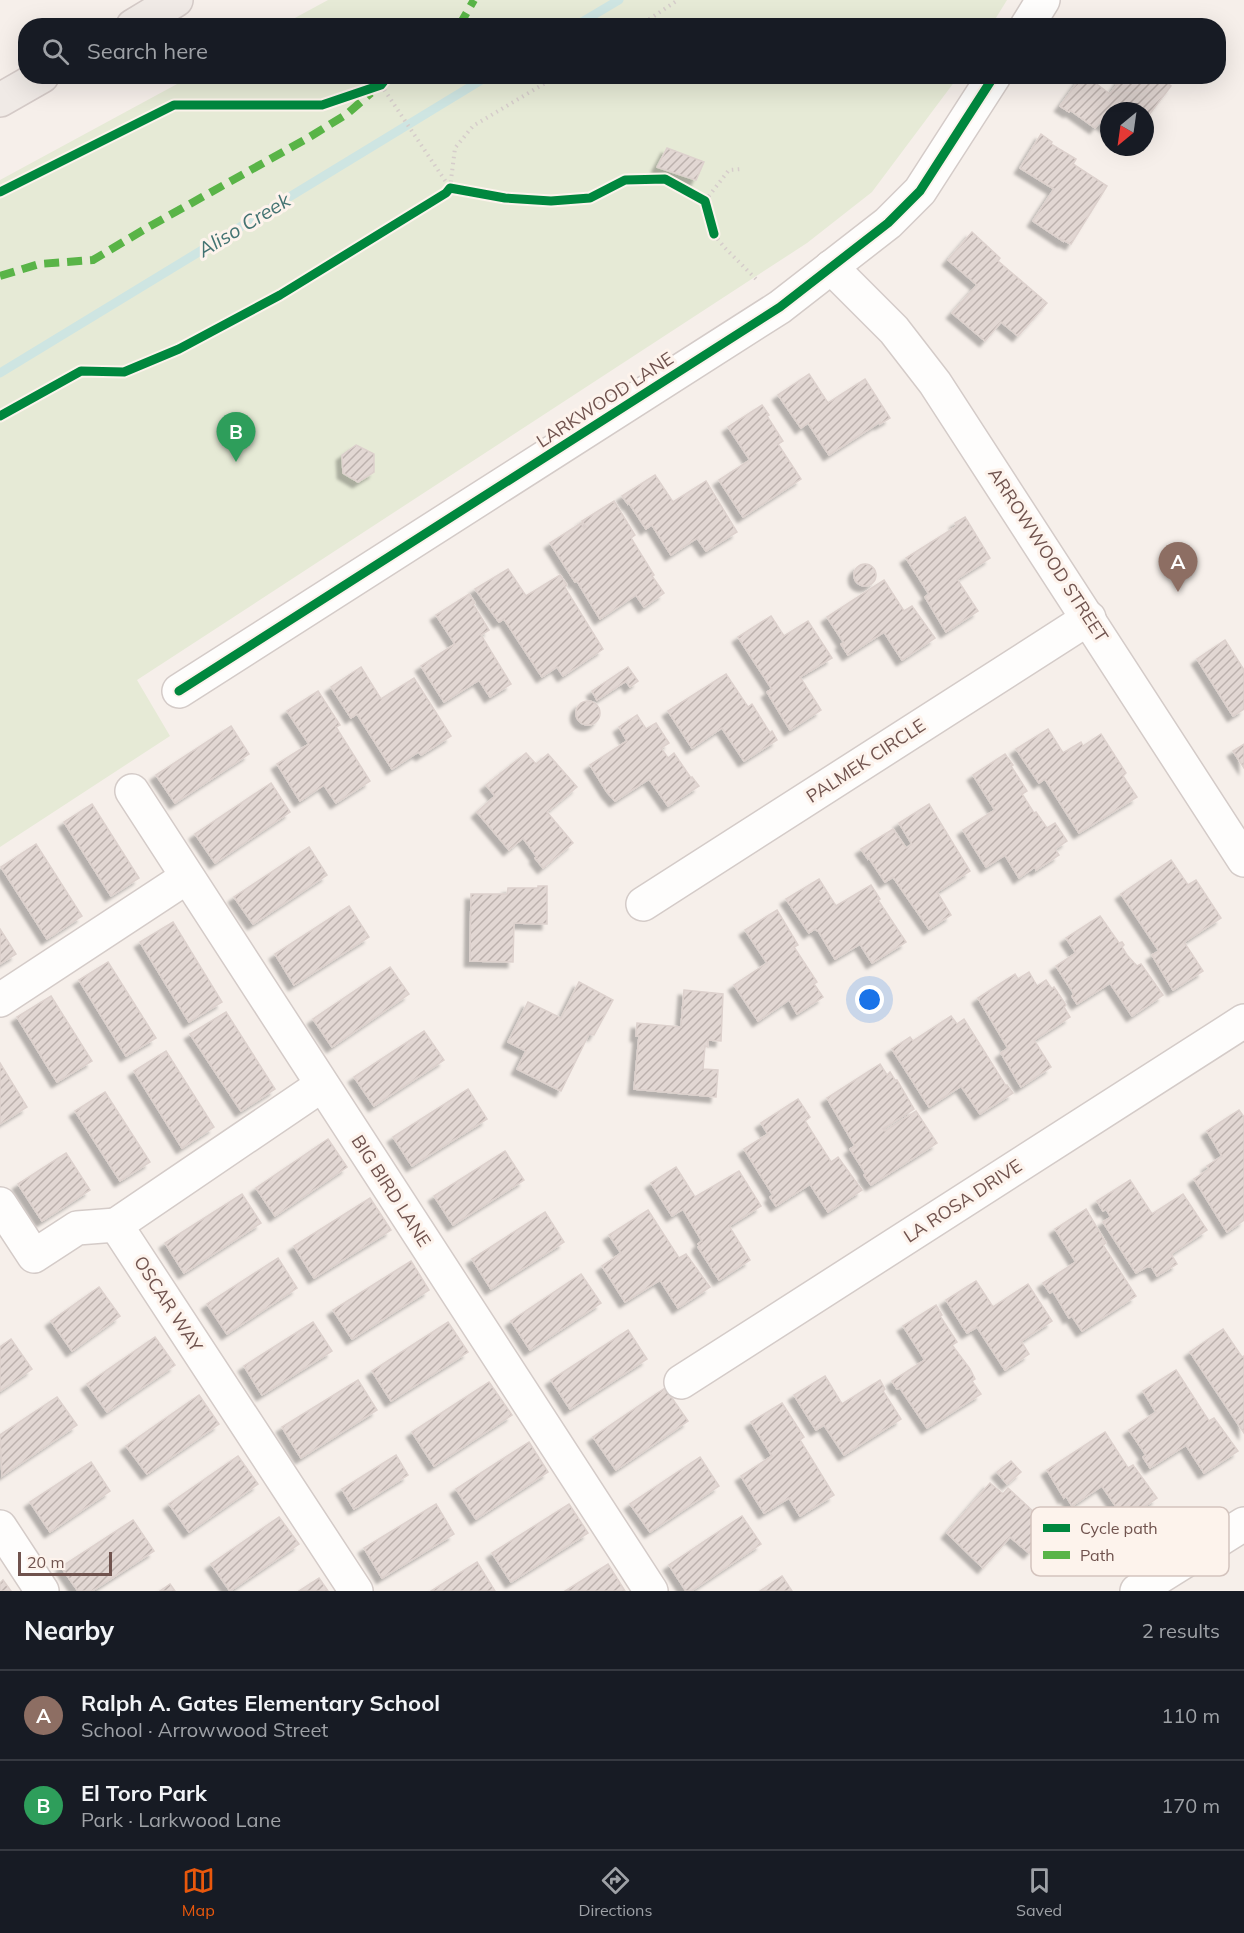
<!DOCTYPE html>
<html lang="en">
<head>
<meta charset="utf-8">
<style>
	body { margin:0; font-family:Mulish,sans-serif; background:#242831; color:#f1f3f6 }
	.compass { position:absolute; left:1100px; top:102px; width:54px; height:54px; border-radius:50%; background:#171b24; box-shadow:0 6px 24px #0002; rotate:209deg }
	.scale { position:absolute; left:18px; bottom:15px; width:94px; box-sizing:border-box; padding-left:6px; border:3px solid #70534e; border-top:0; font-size:16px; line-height:21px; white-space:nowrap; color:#70534e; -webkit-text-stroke:4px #fdf3ec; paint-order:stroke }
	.you { position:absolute; left:870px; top:1000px; width:21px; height:21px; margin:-15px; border:4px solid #fff; border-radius:50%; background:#1a73e8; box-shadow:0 0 0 9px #1a73e833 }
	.badge { display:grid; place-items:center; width:39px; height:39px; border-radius:50%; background:#ea580c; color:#fff; font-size:20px; font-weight:700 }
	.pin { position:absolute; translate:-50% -50px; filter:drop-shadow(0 2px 3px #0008) }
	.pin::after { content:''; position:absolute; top:32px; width:21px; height:18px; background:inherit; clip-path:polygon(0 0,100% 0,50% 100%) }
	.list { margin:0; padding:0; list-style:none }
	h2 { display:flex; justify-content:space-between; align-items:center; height:78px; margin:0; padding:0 24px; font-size:26px }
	h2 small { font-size:20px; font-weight:400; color:#9ea1a6 }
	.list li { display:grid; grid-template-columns:39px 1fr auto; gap:18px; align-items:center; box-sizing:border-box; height:90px; padding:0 24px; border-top:2px solid #363941 }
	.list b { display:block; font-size:22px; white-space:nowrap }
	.list p { margin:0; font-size:20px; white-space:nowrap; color:#9ea1a6 }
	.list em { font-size:20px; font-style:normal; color:#9ea1a6 }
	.icon { flex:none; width:33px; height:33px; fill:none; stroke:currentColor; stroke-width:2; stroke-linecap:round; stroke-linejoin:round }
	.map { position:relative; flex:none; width:1244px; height:1591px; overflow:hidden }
	.search { position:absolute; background:#171b24; box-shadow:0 6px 24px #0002; left:18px; right:18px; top:18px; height:66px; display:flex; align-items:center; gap:15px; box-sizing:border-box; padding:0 21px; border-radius:24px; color:#9ea1a6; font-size:22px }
	.sheet { height:258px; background:#171b24 }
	nav { display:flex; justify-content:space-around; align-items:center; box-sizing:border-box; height:84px; border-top:2px solid #363941; background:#171b24; font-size:16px; color:#9ea1a6 }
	nav a { display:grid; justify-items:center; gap:3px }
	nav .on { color:#ea580c }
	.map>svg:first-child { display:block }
	.park { fill:#e6ead6 }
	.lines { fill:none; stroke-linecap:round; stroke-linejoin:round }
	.stream { stroke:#cee5e2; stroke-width:9 }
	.building { fill:url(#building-hatch); stroke:#ddd1cd; stroke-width:1.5; filter:url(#shadow) }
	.minor-casing { stroke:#d4cbc8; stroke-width:36 }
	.major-casing { stroke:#d4cac7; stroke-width:36 }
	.path { stroke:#d6cdcb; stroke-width:4; stroke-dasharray:1.5 4.5; stroke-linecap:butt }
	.minor { stroke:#fefdfc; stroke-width:33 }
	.major { stroke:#f0eae6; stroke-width:33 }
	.quiet { stroke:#59b447; stroke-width:8; stroke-dasharray:15 8; stroke-linecap:butt }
	.cycleway-casing { stroke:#fdf3ec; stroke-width:13 }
	.cycleway { stroke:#00873e; stroke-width:9 }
	.labels { text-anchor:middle; stroke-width:6; stroke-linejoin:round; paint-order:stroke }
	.street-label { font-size:18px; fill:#70534e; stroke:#fdf3ec }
	.water-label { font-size:20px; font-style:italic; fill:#437372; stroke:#fdf3ec }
	.key { fill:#fdf3ec; stroke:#d3c3bd; stroke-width:1.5 }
	.key-label { font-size:16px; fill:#70534e }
</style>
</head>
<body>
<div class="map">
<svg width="1244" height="1591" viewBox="0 0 1244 1591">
	<defs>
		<pattern id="building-hatch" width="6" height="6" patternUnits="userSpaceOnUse" patternTransform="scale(1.5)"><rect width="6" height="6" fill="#e2d7d3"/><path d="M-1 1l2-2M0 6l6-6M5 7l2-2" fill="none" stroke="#bcb1ad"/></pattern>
		<filter id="shadow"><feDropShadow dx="-5.5" dy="5.5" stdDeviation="1.5" flood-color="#0004"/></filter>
	</defs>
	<rect width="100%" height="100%" fill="#f6efea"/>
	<g class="park">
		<polygon points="328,0 1007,0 991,26 282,25"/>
		<polygon points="190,77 958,77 872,192 807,243 137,680 170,736 0,847 0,180"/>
	</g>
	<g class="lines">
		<g class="stream">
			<polyline points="575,26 619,0"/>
			<polyline points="0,373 488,76"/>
		</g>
	</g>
	<g class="building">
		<polygon points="1082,76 1086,76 1110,94 1123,76 1158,76 1171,86 1145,120 1145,111 1109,111 1109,129 1100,122 1095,128 1070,110 1069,112 1060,106"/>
		<polygon points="1041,134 1052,142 1051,144 1076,159 1073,164 1107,186 1071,244 1063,240 1063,241 1033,221 1054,189 1020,168"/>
		<polygon points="667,148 704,162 696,180 657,167"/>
		<polygon points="972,232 1000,258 998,261 1047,303 1018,336 1001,322 985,341 952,313 977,285 948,260"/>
		<polygon points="809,374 828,403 865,379 890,418 880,424 880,422 829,455 808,423 801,428 778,395"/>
		<polygon points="762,405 769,415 767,416 783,441 778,444 801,479 743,517 719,480 750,460 728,427"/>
		<polygon points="356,445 374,454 374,472 358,482 343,473 342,455"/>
		<polygon points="655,475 673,502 706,481 737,532 706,551 697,538 671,555 652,525 646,529 629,503 628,504 622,496"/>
		<polygon points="614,501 635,535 631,538 654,575 652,576 664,593 644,607 636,595 600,619 577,581 575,582 550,543 581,523 584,528 586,527 582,521"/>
		<polygon points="965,517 990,558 957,579 978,611 946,632 925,597 929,594 906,558 957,526 955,523"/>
		<circle cx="865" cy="575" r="11"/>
		<polygon points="508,569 526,596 560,575 567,585 565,587 567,591 603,649 563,676 557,667 542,677 504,619 499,622 475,589"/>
		<polygon points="884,580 904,611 912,606 935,638 902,660 884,632 848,655 841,644 844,643 827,617"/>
		<polygon points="469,594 475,603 473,604 489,630 481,635 511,684 490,697 479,680 444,702 421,666 455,644 436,615"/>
		<polygon points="771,616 784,636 808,621 832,658 800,677 821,710 790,730 767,692 772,689 738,637"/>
		<polygon points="1225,640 1244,670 1244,709 1233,716 1197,659"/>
		<polygon points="361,667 381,699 414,678 451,736 421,755 418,752 392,769 357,714 351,718 331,687"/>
		<polygon points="628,667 638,681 630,687 626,681 597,700 592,691"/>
		<polygon points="726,674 748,707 752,704 770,733 772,731 777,740 744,761 722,728 692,748 668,711"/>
		<polygon points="318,691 340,725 336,727 370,781 336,803 324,785 300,801 277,764 309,744 287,711"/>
		<circle cx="588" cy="713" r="12"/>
		<polygon points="637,715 646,729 656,723 669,743 661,748 668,758 674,753 691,778 692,777 699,786 668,806 649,779 615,801 607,792 590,765 627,741 619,727"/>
		<polygon points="231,726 249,754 175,803 156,775"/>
		<polygon points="1048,729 1063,753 1081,742 1083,746 1101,734 1126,773 1123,776 1137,797 1079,833 1045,779 1039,783 1016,749"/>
		<polygon points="1244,744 1244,768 1233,751"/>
		<polygon points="526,753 536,764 548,754 577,787 547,812 573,843 543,868 535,858 537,857 523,838 509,850 477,812 495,796 486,785"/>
		<polygon points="1005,754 1013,765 1011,766 1027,791 1022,794 1034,813 1036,812 1047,828 1055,823 1067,841 1055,849 1059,855 1036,870 1035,867 1019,878 1005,855 986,867 963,830 995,810 973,775"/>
		<polygon points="271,783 290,812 215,863 195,834"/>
		<polygon points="92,804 139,878 111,896 64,822"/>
		<polygon points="929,804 970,871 937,892 951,915 929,929 893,877 885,882 869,858 868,859 861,849 893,829 906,848 912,844 899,823"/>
		<polygon points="36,844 82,916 47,939 1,867"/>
		<polygon points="309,847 327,875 253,924 234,897"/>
		<polygon points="1171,860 1188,885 1196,880 1221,918 1184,942 1203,971 1173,990 1152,955 1159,951 1121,894"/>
		<polygon points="819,879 836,906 871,885 880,899 878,900 906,942 872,963 860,944 835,959 819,932 815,929 809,933 786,899"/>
		<polygon points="538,886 547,886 547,924 514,923 513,962 470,961 471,894 507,894 508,888 538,888"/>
		<polygon points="349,906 369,937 294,985 275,954"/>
		<polygon points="777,910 798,945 794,947 817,982 814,984 823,997 797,1014 789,1000 758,1021 734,985 767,963 745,930"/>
		<polygon points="1100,916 1119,943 1122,942 1124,945 1122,947 1127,955 1137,966 1141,964 1163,995 1132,1016 1110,983 1077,1004 1072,996 1074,994 1056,966 1076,953 1066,938"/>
		<polygon points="173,922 222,1002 189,1022 140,942"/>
		<polygon points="0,929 16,954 0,964"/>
		<polygon points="108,962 156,1038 126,1056 79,980"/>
		<polygon points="390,967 409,994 332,1047 313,1019"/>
		<polygon points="1029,972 1037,986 1046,980 1052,989 1054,987 1066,1005 1064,1007 1070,1017 1034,1040 1051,1067 1021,1087 1001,1053 1008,1048 978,998 1015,974 1018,979"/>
		<polygon points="579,982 613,1000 594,1035 589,1034 561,1091 517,1069 526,1051 508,1042 528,1002 561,1018"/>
		<polygon points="684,990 723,994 721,1041 708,1040 708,1047 705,1046 703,1069 718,1070 716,1097 634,1089 639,1036 636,1036 637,1023 681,1027"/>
		<polygon points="51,996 92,1061 57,1082 17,1017"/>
		<polygon points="226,1012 275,1089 241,1111 190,1034"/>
		<polygon points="951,1016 957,1024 964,1019 1006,1086 1007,1085 1013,1093 980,1114 961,1086 929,1107 892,1049 910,1037 913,1041"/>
		<polygon points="424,1031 444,1060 374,1106 354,1077"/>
		<polygon points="166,1051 214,1127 182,1148 134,1071"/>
		<polygon points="0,1063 27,1107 0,1124"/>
		<polygon points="880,1064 887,1075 890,1072 895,1080 897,1080 914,1109 883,1129 885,1131 916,1111 937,1143 871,1185 864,1175 866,1174 850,1149 855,1146 827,1098"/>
		<polygon points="468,1089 487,1119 412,1166 393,1137"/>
		<polygon points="105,1092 150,1162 120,1181 75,1111"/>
		<polygon points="798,1099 810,1117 805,1121 831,1162 838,1157 862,1190 828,1212 810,1184 776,1206 770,1197 773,1195 744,1149 768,1134 761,1123"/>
		<polygon points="1239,1110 1244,1117 1244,1220 1227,1232 1194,1179 1209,1169 1207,1166 1222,1156 1207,1131"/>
		<polygon points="328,1139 347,1167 275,1216 256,1188"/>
		<polygon points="505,1151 524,1180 453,1225 434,1196"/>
		<polygon points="66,1153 90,1190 42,1221 18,1184"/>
		<polygon points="676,1167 695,1197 739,1171 761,1206 729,1226 750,1260 719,1280 698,1247 700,1246 698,1244 702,1241 683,1209 672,1216 651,1183"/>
		<polygon points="1130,1180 1152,1214 1183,1194 1207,1230 1171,1254 1177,1264 1157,1276 1151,1266 1149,1267 1148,1266 1136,1273 1103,1222 1111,1217 1106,1209 1103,1211 1097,1201"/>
		<polygon points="242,1194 261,1223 184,1273 165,1243"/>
		<polygon points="370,1198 391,1230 314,1278 294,1246"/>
		<polygon points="1086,1209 1106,1243 1103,1245 1136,1296 1082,1331 1072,1316 1069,1318 1053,1291 1050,1293 1043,1283 1076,1262 1055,1229"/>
		<polygon points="648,1210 679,1258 686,1254 710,1287 678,1308 660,1280 625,1302 602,1266 621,1253 609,1235"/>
		<polygon points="545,1212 564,1242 491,1289 472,1259"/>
		<polygon points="278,1258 297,1288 227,1334 207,1304"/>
		<polygon points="411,1261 429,1290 352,1339 333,1310"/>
		<polygon points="581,1274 601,1303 530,1350 511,1321"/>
		<polygon points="976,1281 993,1307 1028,1284 1052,1321 1021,1341 1029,1354 1005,1370 977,1327 967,1333 946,1300"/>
		<polygon points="99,1287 120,1316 72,1351 51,1321"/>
		<polygon points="936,1305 942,1315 940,1316 957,1342 952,1345 970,1369 975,1379 972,1381 981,1394 927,1428 900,1388 897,1389 892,1381 925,1360 903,1326"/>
		<polygon points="313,1322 332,1351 262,1395 244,1366"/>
		<polygon points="448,1322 468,1352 391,1401 372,1371"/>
		<polygon points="1223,1329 1242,1357 1244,1356 1244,1433 1190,1352"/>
		<polygon points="628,1330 647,1359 570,1409 551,1380"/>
		<polygon points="155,1337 175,1365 107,1412 87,1384"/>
		<polygon points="11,1339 32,1369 0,1391 0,1347"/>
		<polygon points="1176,1370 1209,1421 1214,1418 1238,1451 1204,1473 1186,1445 1150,1468 1143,1457 1146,1455 1129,1430 1156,1412 1143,1391"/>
		<polygon points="825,1376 842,1404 880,1380 885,1389 883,1391 901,1419 844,1455 824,1425 816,1430 794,1395"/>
		<polygon points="358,1380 377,1410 301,1458 282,1427"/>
		<polygon points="489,1382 512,1415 434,1466 412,1432"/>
		<polygon points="665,1388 688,1421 616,1470 593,1437"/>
		<polygon points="199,1395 219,1424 147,1474 126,1446"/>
		<polygon points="57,1397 77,1425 2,1476 0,1435"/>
		<polygon points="782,1403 804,1437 800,1440 834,1495 800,1516 789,1498 764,1513 741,1476 772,1456 751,1422"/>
		<polygon points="1105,1432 1128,1468 1133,1465 1157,1498 1125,1520 1102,1486 1072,1506 1066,1496 1064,1498 1047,1470"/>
		<polygon points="529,1442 548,1472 476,1519 456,1489"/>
		<polygon points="396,1455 408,1475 354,1509 342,1489"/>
		<polygon points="238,1456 258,1484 189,1532 169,1504"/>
		<polygon points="700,1457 719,1486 650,1532 630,1504"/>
		<polygon points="1011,1461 1021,1472 1007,1484 997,1472"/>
		<polygon points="91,1462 110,1491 50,1532 30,1502"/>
		<polygon points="990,1483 1003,1494 1008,1488 1051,1528 1029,1553 1010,1537 983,1568 947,1533"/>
		<polygon points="436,1504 454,1534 382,1578 364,1548"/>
		<polygon points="569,1504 588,1533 511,1582 492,1553"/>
		<polygon points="742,1516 761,1544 691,1591 686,1591 669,1565"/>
		<polygon points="279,1517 299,1544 230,1591 211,1564"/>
		<polygon points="133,1520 154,1551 92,1591 78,1591 61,1567"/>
		<polygon points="477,1562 495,1591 431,1591"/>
		<polygon points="608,1564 625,1591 565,1591"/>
		<polygon points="782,1576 792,1591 760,1591"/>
		<polygon points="319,1578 328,1591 299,1591"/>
		<polygon points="3,1580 11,1591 0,1591 0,1583"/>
		<polygon points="170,1584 175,1591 160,1591"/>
	</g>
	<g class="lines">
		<g class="minor-casing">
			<g id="minor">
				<polyline points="1027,26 1043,0"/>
				<polyline points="831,267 894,330 935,383 1244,860"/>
				<polyline points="179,691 780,307 888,223 920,191 994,76"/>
				<polyline points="132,791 651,1591"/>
				<polyline points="643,904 1089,618"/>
				<polyline points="0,1000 187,877"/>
				<polyline points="0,1204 34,1256 77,1228 116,1225"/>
				<polyline points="116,1225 356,1591"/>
				<polyline points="116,1225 322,1085"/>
				<polyline points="681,1382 1244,1021"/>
				<polyline points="0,1527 42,1591"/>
				<polyline points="1137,1591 1244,1524"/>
			</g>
		</g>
		<g class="major-casing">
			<g id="major">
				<polyline points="133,26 176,0"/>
				<polyline points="0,100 42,76"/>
			</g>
		</g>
		<g class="path">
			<polyline points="639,26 678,0"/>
			<polyline points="381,85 450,188"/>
			<polyline points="450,188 455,148 473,126 557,76"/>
			<polyline points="705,201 729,170 741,169"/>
			<polyline points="714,234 724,247 759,282"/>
		</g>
		<use href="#minor" class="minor"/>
		<use href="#major" class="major"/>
		<g class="quiet">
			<polyline points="459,26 474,0"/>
			<polyline points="0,276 39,264 93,260 145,229 308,138 347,114 371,93"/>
		</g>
		<g class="cycleway-casing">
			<g id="cycleway">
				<polyline points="0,192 174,105 322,105 381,85 388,76"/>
				<polyline points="0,416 81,371 124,372 179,349 280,295 446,193 450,188 505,198 551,201 590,198 625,180 665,179 705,201 714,234"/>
				<polyline points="179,691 780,307 888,223 920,191 994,76"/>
			</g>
		</g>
		<use href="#cycleway" class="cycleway"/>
	</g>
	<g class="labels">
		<g class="street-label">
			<text transform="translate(605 400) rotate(-33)" y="6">LARKWOOD LANE</text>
			<text transform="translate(1048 555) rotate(57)" y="6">ARROWWOOD STREET</text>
			<text transform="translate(866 761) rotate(-33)" y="6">PALMEK CIRCLE</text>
			<text transform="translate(391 1191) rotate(57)" y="6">BIG BIRD LANE</text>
			<text transform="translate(963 1201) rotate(-33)" y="6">LA ROSA DRIVE</text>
			<text transform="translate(168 1304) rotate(57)" y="6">OSCAR WAY</text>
		</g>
		<g class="water-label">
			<text transform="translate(244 225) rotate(-31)" y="7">Aliso Creek</text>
		</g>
	</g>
	<rect x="1031" y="1507" width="198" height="69" rx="9" class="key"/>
	<rect x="1043" y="1524" width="27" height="8" fill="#00873e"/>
	<rect x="1043" y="1551" width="27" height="8" fill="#59b447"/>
	<g class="key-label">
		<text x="1080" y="1534">Cycle path</text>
		<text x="1080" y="1561">Path</text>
	</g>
</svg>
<svg class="compass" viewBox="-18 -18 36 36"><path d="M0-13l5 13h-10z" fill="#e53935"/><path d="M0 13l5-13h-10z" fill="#9ea1a6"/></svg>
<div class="scale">20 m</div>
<div class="you"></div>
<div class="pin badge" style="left:1178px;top:592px;background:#8d6e63">A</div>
<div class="pin badge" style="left:236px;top:462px;background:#2e9e5b">B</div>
<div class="search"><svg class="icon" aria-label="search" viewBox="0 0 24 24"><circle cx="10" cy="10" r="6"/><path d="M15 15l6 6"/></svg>Search here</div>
</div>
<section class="sheet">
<h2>Nearby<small>2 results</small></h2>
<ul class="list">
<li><span class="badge" style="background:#8d6e63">A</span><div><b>Ralph A. Gates Elementary School</b><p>School · Arrowwood Street</p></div><em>110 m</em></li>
<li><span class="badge" style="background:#2e9e5b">B</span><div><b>El Toro Park</b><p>Park · Larkwood Lane</p></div><em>170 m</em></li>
</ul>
</section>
<nav>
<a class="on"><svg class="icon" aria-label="map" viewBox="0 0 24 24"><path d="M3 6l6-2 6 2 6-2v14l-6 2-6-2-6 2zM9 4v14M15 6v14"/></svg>Map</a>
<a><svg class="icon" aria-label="directions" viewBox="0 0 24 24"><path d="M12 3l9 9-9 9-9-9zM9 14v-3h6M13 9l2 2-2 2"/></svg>Directions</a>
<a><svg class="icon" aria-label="saved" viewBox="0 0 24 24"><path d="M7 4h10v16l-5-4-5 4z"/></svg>Saved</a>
</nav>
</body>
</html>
